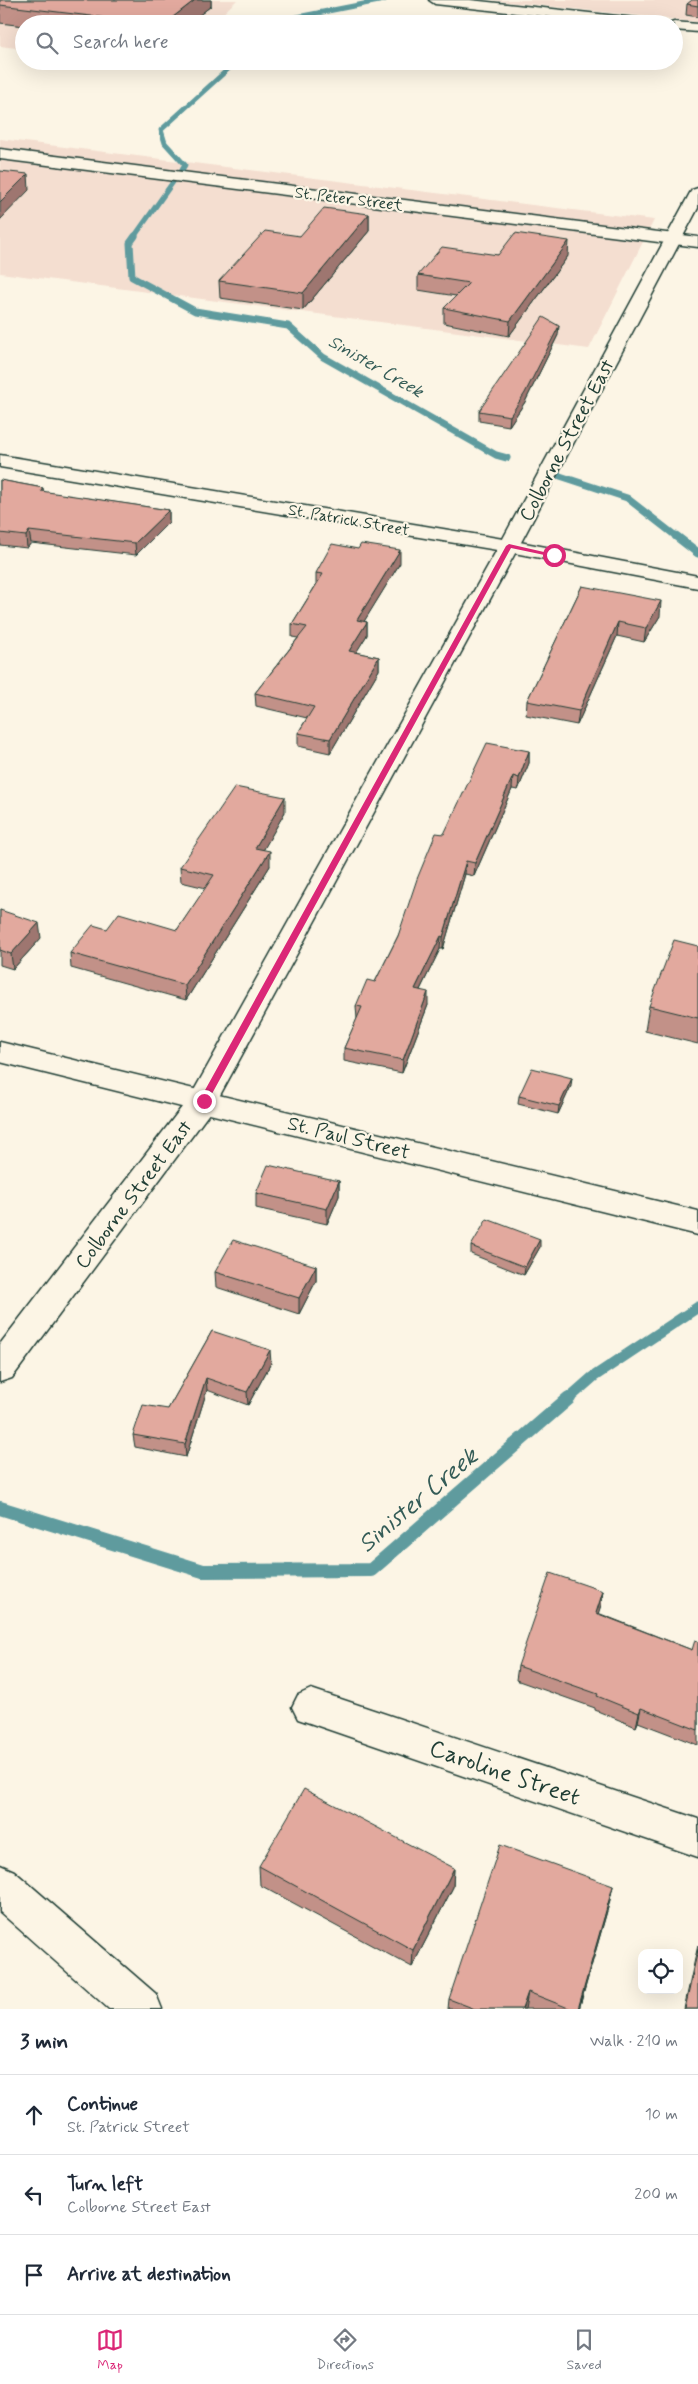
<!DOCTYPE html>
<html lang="en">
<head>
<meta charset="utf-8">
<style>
	body { margin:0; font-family:Mynerve,sans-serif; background:#f6f6f7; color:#1f2937 }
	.controls { position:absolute; right:15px; bottom:15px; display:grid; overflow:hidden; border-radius:10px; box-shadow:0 5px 20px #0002 }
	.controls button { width:45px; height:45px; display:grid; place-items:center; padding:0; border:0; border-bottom:1px solid #e0e1e3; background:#fff; color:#1f2937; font:25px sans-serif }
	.stop { position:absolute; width:15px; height:15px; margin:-11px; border:4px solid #db2777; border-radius:50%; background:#fff }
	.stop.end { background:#db2777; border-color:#fff; box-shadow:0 1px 5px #0008 }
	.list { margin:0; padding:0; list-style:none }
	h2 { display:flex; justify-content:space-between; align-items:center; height:65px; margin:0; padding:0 20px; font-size:21px }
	h2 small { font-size:16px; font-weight:400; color:#747a83 }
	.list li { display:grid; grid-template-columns:32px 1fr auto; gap:15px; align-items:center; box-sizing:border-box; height:80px; padding:0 20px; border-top:1px solid #e0e1e3 }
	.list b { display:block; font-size:19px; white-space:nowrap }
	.list p { margin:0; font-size:16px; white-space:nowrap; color:#747a83 }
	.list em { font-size:16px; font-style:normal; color:#747a83 }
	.icon { flex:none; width:28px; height:28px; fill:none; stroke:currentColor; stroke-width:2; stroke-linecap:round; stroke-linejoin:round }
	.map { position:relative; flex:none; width:698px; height:2009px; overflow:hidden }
	.search { position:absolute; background:#fff; box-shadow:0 5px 20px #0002; left:15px; right:15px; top:15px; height:55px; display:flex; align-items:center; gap:12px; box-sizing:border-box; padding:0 18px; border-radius:28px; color:#747a83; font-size:19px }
	.sheet { height:305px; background:#fff }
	nav { display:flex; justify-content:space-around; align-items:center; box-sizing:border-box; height:70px; border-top:1px solid #e0e1e3; background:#fff; font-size:14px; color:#747a83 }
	nav a { display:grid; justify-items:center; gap:2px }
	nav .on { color:#db2777 }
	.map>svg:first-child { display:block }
	.built { fill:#f4ded0 }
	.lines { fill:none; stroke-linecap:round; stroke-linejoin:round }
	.stream-far4 { stroke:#5f9b9e; stroke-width:5 }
	.stream-far3 { stroke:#5f9b9e; stroke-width:7 }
	.stream-far2 { stroke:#5f9b9e; stroke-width:9 }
	.stream-far1 { stroke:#5f9b9e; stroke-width:11 }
	.stream { stroke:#5f9b9e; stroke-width:14 }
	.minor-casing { stroke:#1f3d34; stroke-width:3 }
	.secondary-casing { stroke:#1f3d34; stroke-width:3 }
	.minor { fill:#fcf5e5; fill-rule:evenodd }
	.secondary { fill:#fcf5e5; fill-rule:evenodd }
	.wall { fill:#c29188; stroke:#1f3d34 }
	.shaded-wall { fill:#9e766f; stroke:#1f3d34 }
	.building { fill:#e2a99e; stroke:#1f3d34 }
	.route { fill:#db2777 }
	.labels { text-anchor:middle; stroke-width:4.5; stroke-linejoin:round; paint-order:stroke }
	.far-street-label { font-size:16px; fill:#1f3d34; stroke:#fcf5e5 }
	.far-water-label { font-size:18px; font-style:italic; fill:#345c57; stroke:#fcf5e5 }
	.street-label { font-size:20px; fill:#1f3d34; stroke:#fcf5e5 }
	.near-street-label { font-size:24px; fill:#1f3d34; stroke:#fcf5e5 }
	.near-water-label { font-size:25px; font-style:italic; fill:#345c57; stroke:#fcf5e5 }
</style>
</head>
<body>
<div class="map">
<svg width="698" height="2009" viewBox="0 0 698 2009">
	<rect width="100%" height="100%" fill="#fcf5e5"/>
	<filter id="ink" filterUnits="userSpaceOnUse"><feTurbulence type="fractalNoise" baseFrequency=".02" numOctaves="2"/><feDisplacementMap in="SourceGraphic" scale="10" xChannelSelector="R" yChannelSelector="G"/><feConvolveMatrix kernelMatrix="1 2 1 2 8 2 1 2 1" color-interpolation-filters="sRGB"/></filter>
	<g filter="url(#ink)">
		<g class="built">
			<polygon points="0,0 237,0 212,24 24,24 24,49 0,46"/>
			<polygon points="491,0 698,0 698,22"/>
			<polygon points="0,139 654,220 589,349 0,273"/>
		</g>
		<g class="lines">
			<g class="stream-far4">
				<polyline points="278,24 282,20 384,0"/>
				<polyline points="182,170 185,165 165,143 161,130 237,61"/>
				<polyline points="134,237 173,182"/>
			</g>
			<g class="stream-far3">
				<polyline points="135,236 130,243 132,277 195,311 288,326 323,357 496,455 507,458"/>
				<polyline points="551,473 627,498 677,537"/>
			</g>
			<polyline class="stream-far2" points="676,536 698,553"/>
			<polyline class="stream-far1" points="568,1399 593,1377 698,1307"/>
			<polyline class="stream" points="0,1508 203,1571 371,1570 569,1398"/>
			<g class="minor-casing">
				<g id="minor">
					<polygon points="429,0 470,0 654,20 660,24 616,24 435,4"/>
					<polygon points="674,22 698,24 698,32 674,30 674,24 669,24"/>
					<polygon points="0,149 698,237 698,247 0,159"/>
					<polygon points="0,455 509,540 698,576 698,588 509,552 0,467"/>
					<polygon points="0,1042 698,1211 698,1235 0,1062"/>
					<polygon points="311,1689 698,1819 698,1857 298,1719 292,1707 298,1695"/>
				</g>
			</g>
			<g class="secondary-casing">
				<g id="secondary">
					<polygon points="698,188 698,208 519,546 213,1108 12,1378 0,1382 0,1344 192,1094 499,546 690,193 692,190"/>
					<polygon points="0,1865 14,1871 156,1994 162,2009 109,2009 0,1912"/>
				</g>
			</g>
			<use href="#minor" class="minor"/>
			<use href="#secondary" class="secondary"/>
		</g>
		<g class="wall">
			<polygon points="0,0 211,0 211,6 188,24 24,24 24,26 0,23"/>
			<polygon points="698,0 698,17 686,15 687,4"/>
			<polygon points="369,214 369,231 303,310 220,298 219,281 300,236"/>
			<polygon points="498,255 568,256 509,336 444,323 444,308 456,296 418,290 418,275"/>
			<polygon points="558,335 525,402 509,426 479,421 479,411"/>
			<polygon points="0,480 43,488 44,492 169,510 169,522 136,555 31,543 27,548 0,545"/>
			<polygon points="400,563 364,621 367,622 367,635 356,652 379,657 379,670 330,753 298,746 298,733 307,718 256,706 255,693 298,638 292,637 292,624 316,585 316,573"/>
			<polygon points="582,586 660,616 644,642 617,636 577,725 526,715 527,701"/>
			<polygon points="529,751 529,763 518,790 512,789 474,876 465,874 443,949 440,949 420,990 428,1005 402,1073 344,1061 344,1048 357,1019 356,1006 375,982 398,936 444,834"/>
			<polygon points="285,812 263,850 270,866 186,1000 71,968 70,953 107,929 177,930 206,888 181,882 180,867"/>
			<polygon points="0,910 41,938 13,969 0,965"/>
			<polygon points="698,946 698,1044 645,1031 649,1006"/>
			<polygon points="571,1086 558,1114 518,1104 519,1096"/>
			<polygon points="339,1181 339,1196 327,1224 256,1208 256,1193"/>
			<polygon points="471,1246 540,1247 524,1275 471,1254"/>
			<polygon points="316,1266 316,1281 299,1314 216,1287 215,1272"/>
			<polygon points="212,1331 271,1363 248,1405 207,1390 186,1457 135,1447 133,1435 168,1409"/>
			<polygon points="603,1591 601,1605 598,1613 692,1650 698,1641 698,1745 638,1722 636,1727 595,1710 595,1708 516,1680 518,1666"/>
			<polygon points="259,1866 454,1868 453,1887 412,1967 260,1885"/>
			<polygon points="613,1886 609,1904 579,2009 448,2009 449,1999"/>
			<polygon points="698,1945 698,2009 684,2009"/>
		</g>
		<g class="shaded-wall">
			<polygon points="195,0 211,0 211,6 188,24 164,24"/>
			<polygon points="28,174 29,190 0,220 0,202"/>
			<polygon points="369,214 369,231 303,310 303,293"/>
			<polygon points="569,241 568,256 509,336 510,321"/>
			<polygon points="559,326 558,335 525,402 509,426 510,416"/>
			<polygon points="169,510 169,522 136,555 135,543"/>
			<polygon points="29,531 31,543 27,548 26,536"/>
			<polygon points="400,550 400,563 357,633 357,620"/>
			<polygon points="661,601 660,616 644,642 646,628"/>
			<polygon points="367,622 367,635 349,664 349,651"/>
			<polygon points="618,622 617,636 577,725 579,711"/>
			<polygon points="379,657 379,670 330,753 330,739"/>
			<polygon points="529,751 529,763 518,790 519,778"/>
			<polygon points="513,776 512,789 474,876 475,863"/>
			<polygon points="285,797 285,812 256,863 255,848"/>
			<polygon points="270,851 270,866 186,1000 185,985"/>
			<polygon points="466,861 465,874 443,949 443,937"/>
			<polygon points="39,923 41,938 13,969 11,954"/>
			<polygon points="441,936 440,949 414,1002 415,989"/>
			<polygon points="428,992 428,1005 402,1073 403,1060"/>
			<polygon points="572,1078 571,1086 558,1114 559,1106"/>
			<polygon points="339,1181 339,1196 327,1224 327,1209"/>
			<polygon points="540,1239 540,1247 524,1275 525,1267"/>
			<polygon points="316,1266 316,1281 299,1314 299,1298"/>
			<polygon points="270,1350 271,1363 248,1405 247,1392"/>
			<polygon points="206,1378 207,1390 186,1457 185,1444"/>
			<polygon points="603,1591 601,1605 594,1627 596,1613"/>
			<polygon points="641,1708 638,1722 636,1727 639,1713"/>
			<polygon points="454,1868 453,1887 412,1967 413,1950"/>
			<polygon points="613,1886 609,1904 579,2009 578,2009"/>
			<polygon points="528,1992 525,2009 522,2009"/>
		</g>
		<g class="building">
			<polygon points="0,0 195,0 164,24 157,24 0,5"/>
			<polygon points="692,0 698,0 698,6 687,4"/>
			<polygon points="0,171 28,174 0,202"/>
			<polygon points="324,208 369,214 303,293 219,281 265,231 300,236"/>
			<polygon points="515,233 569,241 510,321 444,308 469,283 418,275 442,247 498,255"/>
			<polygon points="543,317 559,326 525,393 510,416 479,411"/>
			<polygon points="0,480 43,488 41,491 169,510 135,543 29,531 26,536 0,533"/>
			<polygon points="332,544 358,549 361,544 400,550 357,620 367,622 349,651 379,657 330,739 298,733 314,707 255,693 307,627 292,624 323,574 316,573"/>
			<polygon points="582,586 661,601 646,628 618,622 579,711 527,701"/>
			<polygon points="487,743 529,751 519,778 513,776 475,863 466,861 443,937 441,936 415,989 428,992 403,1060 344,1048 362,1007 356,1006 367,980 375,982 398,936 417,879 436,833 444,834"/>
			<polygon points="235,787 285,797 255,848 270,851 185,985 70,953 93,925 107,929 119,913 177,930 214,875 180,867"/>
			<polygon points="0,910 39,923 11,954 0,950"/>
			<polygon points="674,940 698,946 698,1018 649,1006"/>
			<polygon points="532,1068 572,1078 559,1106 519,1096"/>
			<polygon points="268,1165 339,1181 327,1209 256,1193"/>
			<polygon points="487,1219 540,1239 525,1267 471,1246"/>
			<polygon points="233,1240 316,1266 299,1298 215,1272"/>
			<polygon points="212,1331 270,1350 247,1392 206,1378 185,1444 133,1435 143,1405 168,1409"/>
			<polygon points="550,1573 603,1591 596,1613 692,1650 695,1640 698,1641 698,1730 641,1708 639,1713 597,1696 598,1694 518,1666"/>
			<polygon points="304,1789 454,1868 413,1950 259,1866"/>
			<polygon points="500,1845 613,1886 578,2009 571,2009 528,1992 522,2009 475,2009 449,1999"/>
			<polygon points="698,1949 698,2009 685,2009"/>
		</g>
	</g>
	<polygon class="route" points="509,544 557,555 554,557 511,548 208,1101 204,1104 200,1103 199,1101 506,546"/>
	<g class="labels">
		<g class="far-street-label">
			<text transform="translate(349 198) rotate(7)" y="6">St. Peter Street</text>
			<text transform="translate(349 519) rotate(10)" y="6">St. Patrick Street</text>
		</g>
		<g class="far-water-label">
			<text transform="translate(376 366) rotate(30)" y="6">Sinister Creek</text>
		</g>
		<g class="street-label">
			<text transform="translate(566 440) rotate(-62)" y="7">Colborne Street East</text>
			<text transform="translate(349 1137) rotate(14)" y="7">St. Paul Street</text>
			<text transform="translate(133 1194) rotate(-53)" y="7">Colborne Street East</text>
		</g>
		<g class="near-street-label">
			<text transform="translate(505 1772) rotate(19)" y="8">Caroline Street</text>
		</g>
		<g class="near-water-label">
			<text transform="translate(417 1499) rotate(-40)" y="9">Sinister Creek</text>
		</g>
	</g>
</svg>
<div class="controls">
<button><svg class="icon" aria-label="locate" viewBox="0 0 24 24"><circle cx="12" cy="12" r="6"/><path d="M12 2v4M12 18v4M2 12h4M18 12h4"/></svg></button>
</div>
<div class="stop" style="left:554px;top:555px"></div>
<div class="stop end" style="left:204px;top:1101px"></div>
<div class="search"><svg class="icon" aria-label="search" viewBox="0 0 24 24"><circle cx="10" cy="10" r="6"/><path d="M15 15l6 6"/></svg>Search here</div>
</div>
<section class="sheet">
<h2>3 min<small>Walk · 210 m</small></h2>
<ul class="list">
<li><svg class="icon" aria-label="ahead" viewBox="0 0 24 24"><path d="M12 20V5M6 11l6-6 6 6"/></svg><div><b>Continue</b><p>St. Patrick Street</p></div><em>10 m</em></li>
<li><svg class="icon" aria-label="left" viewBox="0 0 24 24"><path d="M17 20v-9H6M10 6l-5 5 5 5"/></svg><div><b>Turn left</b><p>Colborne Street East</p></div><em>200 m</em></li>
<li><svg class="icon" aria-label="arrive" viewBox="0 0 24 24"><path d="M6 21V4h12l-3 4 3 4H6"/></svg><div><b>Arrive at destination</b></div></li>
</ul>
</section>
<nav>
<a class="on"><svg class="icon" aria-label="map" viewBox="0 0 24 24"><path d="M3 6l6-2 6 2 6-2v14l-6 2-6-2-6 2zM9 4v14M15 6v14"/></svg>Map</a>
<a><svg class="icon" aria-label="directions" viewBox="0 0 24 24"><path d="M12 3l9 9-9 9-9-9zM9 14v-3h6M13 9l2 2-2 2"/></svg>Directions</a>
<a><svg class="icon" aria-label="saved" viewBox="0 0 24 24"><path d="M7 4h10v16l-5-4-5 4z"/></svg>Saved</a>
</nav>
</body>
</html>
